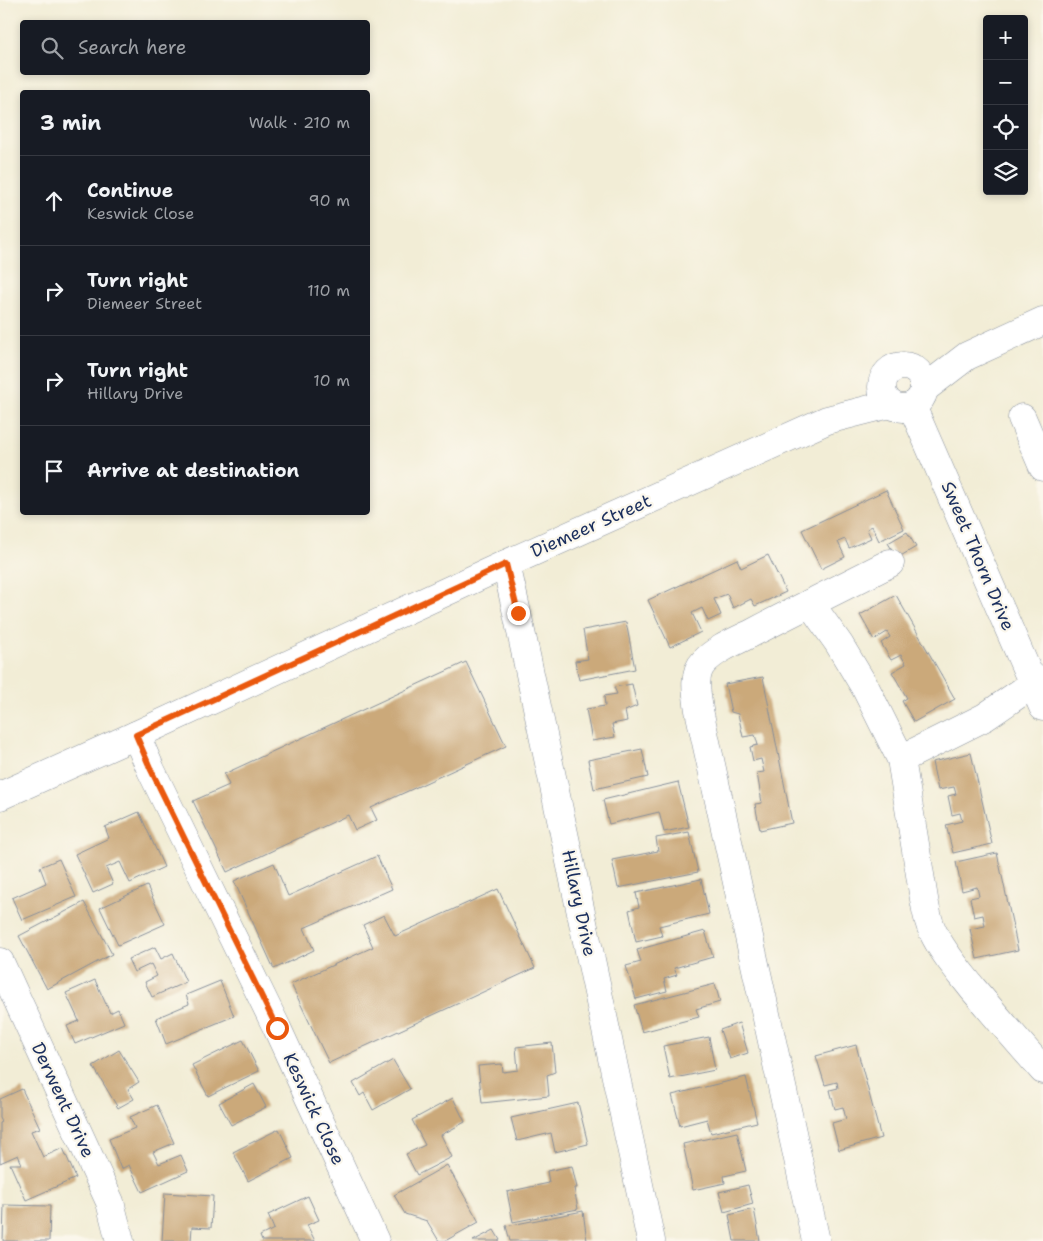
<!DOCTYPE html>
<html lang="en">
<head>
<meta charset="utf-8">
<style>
	body { margin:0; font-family:"Shantell Sans",sans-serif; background:#242831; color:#f1f3f6 }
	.controls { position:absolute; right:15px; top:15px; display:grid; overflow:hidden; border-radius:5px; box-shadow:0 2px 8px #0003 }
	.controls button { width:45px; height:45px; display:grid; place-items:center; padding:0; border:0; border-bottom:1px solid #363941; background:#171b24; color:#f1f3f6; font:25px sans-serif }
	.stop { position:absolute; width:15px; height:15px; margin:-11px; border:4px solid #ea580c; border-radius:50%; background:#fff }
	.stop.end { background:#ea580c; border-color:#fff; box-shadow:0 1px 5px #0008 }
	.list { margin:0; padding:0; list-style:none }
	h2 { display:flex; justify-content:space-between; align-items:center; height:65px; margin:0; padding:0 20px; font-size:21px }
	h2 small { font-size:16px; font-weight:400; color:#9ea1a6 }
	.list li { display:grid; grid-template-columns:32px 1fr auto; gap:15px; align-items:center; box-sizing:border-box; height:90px; padding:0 20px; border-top:1px solid #363941 }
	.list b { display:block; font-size:19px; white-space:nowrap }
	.list p { margin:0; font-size:16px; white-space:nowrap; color:#9ea1a6 }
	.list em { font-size:16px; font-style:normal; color:#9ea1a6 }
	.icon { flex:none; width:28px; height:28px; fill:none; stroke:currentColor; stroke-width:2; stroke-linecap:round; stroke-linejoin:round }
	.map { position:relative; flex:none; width:1043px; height:1241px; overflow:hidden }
	.search { position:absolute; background:#171b24; box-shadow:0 2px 8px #0003; left:20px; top:20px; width:350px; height:55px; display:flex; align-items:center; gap:12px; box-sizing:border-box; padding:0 18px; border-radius:5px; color:#9ea1a6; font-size:19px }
	.panel { position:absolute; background:#171b24; box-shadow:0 2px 8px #0003; left:20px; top:90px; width:350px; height:425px; border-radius:5px }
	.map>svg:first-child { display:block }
	.building { fill:#cba97a }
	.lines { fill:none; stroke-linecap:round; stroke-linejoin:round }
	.minor-casing { stroke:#868e9a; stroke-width:29 }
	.minor { stroke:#fff; stroke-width:28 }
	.route { stroke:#ea580c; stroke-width:6 }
	.labels { text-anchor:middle; stroke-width:4.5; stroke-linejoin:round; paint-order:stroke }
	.street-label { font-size:18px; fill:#1b2f5e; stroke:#fbf7ec }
</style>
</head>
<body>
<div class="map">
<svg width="1043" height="1241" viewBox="0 0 1043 1241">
	<rect width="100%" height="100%" fill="#fbf7ec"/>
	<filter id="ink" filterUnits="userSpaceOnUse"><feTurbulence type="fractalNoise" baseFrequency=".02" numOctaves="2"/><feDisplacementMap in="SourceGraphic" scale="10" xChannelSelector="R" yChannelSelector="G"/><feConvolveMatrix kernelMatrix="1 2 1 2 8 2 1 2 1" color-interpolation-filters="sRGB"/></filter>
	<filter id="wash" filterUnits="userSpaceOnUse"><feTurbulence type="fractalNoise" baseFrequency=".0096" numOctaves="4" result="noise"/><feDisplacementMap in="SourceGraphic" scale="20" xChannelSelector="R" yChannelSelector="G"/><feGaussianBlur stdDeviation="1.12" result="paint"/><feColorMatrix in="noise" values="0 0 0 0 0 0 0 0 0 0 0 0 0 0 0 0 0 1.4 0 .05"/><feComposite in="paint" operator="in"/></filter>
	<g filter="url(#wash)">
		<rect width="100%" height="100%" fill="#f2edd6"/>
		<g id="blocks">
			<g class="building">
				<polygon points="886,490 904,529 879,541 872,526 867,529 871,538 849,548 845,539 838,542 845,557 821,569 802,530"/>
				<polygon points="907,532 916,547 897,558 888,543"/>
				<polygon points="768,555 786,592 755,606 751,599 733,608 727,594 714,599 721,615 708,621 702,608 692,613 701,632 670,647 648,600 737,559 741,568"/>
				<polygon points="896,595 955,699 914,722 902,701 907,698 892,672 906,664 901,655 891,660 881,643 890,637 887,632 874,640 860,615"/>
				<polygon points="626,622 635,669 579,680 575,661 588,659 583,630"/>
				<polygon points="466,662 506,746 371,808 377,820 355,830 348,815 227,872 193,801 229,785 224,774"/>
				<polygon points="763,677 792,823 760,830 755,804 762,803 757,773 764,772 761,759 753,761 750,747 758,745 755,735 743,737 738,714 731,712 725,684"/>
				<polygon points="632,684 637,706 625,711 627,721 612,724 615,737 592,741 586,709 605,706 604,696 617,694 614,687"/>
				<polygon points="642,749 648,777 594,789 588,760"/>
				<polygon points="971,753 992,844 953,853 946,825 962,821 960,813 952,815 948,796 956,794 954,787 938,790 932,762"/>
				<polygon points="678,782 689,827 664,832 659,812 609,824 603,800"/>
				<polygon points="139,812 164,867 130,883 120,862 106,868 113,884 93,893 75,854 109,838 105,827"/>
				<polygon points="689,832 698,872 618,888 612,860 658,851 656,838"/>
				<polygon points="997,853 1018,950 977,959 970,929 985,926 983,915 974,917 970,898 979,896 977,887 962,891 956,862"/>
				<polygon points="377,856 392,889 304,928 314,950 274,969 234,881 274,863 288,896"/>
				<polygon points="59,859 76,897 22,920 12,898 46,883 40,867"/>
				<polygon points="701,879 709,914 659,926 662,936 636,942 629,910 639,907 636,893"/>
				<polygon points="147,886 165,924 118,945 100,908"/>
				<polygon points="498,889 535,968 329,1063 291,984 373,947 363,925 384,915 395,936"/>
				<polygon points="84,902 112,954 47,989 19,936"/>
				<polygon points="705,931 713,957 674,968 677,975 664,979 667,991 636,999 626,966 641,962 637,950"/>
				<polygon points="155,947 161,959 173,953 186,982 152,997 145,982 157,976 151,964 134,972 128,959"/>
				<polygon points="95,980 110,1013 118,1009 124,1023 75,1044 67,1026 79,1021 66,993"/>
				<polygon points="220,981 234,1016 166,1044 156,1018 189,1004 186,995"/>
				<polygon points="715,984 720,1002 696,1009 699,1017 642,1032 634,1005"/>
				<polygon points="739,1023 748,1053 730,1059 720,1030"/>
				<polygon points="709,1037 715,1070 670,1079 663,1046"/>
				<polygon points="243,1040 259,1071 208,1096 192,1065"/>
				<polygon points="552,1043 555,1072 547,1075 549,1096 482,1103 478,1066 502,1064 503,1072 518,1070 516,1047"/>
				<polygon points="856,1045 881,1138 839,1150 832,1123 846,1119 843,1107 835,1109 830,1090 838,1088 837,1082 825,1085 816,1056"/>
				<polygon points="119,1050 139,1082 128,1089 134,1099 118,1108 93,1066"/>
				<polygon points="393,1060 410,1089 373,1110 364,1093 360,1096 353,1083"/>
				<polygon points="746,1077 757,1122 711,1133 707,1119 680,1126 672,1095"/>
				<polygon points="254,1084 266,1107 231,1125 219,1103"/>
				<polygon points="22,1089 40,1128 31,1131 43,1157 63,1148 76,1178 26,1200 10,1164 22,1164 18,1155 0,1163 0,1123 2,1122 0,1118 0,1099"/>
				<polygon points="453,1098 465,1122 441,1135 452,1157 417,1175 406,1154 425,1145 412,1120"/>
				<polygon points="578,1103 588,1144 555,1152 551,1133 517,1141 511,1118"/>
				<polygon points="157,1105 174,1143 153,1152 159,1164 181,1155 188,1171 142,1192 129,1165 121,1169 109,1139 135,1128 130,1117"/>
				<polygon points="279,1129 293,1158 248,1181 233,1152"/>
				<polygon points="737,1132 746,1171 724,1176 725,1183 693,1190 683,1144"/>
				<polygon points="447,1165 479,1222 445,1241 439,1241 427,1221 405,1214 394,1195"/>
				<polygon points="572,1166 577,1188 574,1188 578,1209 513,1222 507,1192 549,1183 547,1171"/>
				<polygon points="748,1185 753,1204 724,1212 719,1192"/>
				<polygon points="165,1193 213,1196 211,1228 192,1227 191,1241 162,1241"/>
				<polygon points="308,1196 319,1220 307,1225 315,1241 262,1241 260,1236 274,1229 268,1215"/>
				<polygon points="4,1205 50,1206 49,1241 3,1241"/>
				<polygon points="754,1209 760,1241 734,1241 729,1215"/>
				<polygon points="583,1211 587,1241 510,1241 506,1226"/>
				<polygon points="494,1230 500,1240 498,1241 473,1241"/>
			</g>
		</g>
	</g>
	<g filter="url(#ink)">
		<use href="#blocks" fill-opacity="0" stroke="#868e9a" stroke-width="1"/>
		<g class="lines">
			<g class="minor-casing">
				<g id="minor">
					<circle cx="903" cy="387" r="21"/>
					<polyline points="924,389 967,356 1043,321"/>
					<polyline points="912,406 1043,707"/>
					<polyline points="1022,418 1043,467"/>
					<polyline points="506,564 517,613 651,1241"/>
					<path d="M810 603 839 644 866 689 901 759 924 899C926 911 928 922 933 932 943 953 959 971 973 989 996 1016 1019 1043 1043 1070"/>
					<polyline points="136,735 151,770 277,1028 375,1241"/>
					<polyline points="901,759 985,717 1033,684 1043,679"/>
					<polyline points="0,796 136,735 506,564 827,420 890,404"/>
					<polyline points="0,962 110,1202 120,1241"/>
					<path d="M816 1241 699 710C697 695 692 674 704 662 717 648 739 640 756 631 800 608 845 586 890 563"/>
				</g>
			</g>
			<use href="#minor" class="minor"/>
		</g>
	</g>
	<g class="lines" filter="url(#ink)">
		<polyline class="route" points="277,1028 151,770 136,735 506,564 518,613"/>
	</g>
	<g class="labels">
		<g class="street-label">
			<text transform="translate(591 526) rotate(-24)" y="6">Diemeer Street</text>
			<text transform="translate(978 556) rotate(67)" y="6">Sweet Thorn Drive</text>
			<text transform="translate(579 903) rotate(78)" y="6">Hillary Drive</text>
			<text transform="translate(63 1100) rotate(65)" y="6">Derwent Drive</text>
			<text transform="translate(314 1109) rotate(65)" y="6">Keswick Close</text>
		</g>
	</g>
</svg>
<div class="controls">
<button>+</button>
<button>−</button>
<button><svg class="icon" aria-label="locate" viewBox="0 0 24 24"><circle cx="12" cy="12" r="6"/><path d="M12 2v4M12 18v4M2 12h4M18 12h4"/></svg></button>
<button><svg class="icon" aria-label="layers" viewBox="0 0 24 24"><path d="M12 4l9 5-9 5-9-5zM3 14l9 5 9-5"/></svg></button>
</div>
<div class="stop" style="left:277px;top:1028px"></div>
<div class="stop end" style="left:518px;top:613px"></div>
<div class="search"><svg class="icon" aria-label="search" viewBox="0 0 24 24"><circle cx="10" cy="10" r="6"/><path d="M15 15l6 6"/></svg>Search here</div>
<section class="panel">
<h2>3 min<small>Walk · 210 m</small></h2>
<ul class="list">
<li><svg class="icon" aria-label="ahead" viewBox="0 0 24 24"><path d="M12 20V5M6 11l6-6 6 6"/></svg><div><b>Continue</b><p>Keswick Close</p></div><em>90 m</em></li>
<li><svg class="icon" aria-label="right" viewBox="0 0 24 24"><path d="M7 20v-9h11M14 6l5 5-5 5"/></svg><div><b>Turn right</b><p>Diemeer Street</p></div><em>110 m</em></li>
<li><svg class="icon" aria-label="right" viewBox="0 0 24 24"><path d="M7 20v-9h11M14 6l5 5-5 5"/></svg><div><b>Turn right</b><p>Hillary Drive</p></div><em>10 m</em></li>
<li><svg class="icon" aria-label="arrive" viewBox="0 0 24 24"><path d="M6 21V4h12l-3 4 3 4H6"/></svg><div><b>Arrive at destination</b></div></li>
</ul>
</section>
</div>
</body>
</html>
